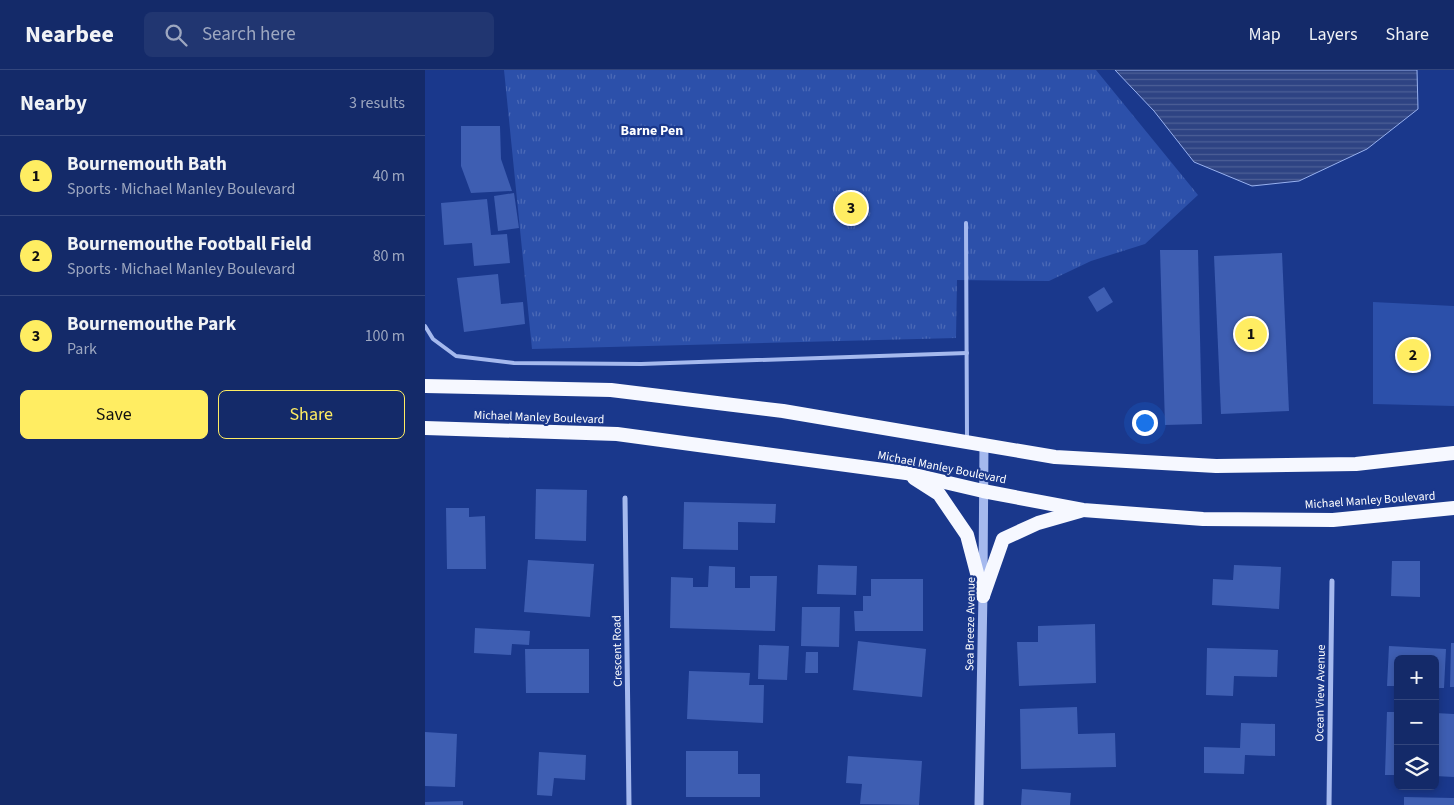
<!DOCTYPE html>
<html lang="en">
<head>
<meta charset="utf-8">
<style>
	body { margin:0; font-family:"Source Sans 3",sans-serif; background:#213671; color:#f1f3f6 }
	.controls { position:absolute; right:15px; bottom:15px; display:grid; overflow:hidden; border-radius:8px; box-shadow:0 2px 8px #0003 }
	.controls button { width:45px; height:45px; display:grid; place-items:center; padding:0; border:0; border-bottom:1px solid #33467d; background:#142a69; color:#f1f3f6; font:25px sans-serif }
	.you { position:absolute; left:719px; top:352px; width:18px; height:18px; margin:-12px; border:4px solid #fff; border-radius:50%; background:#1a73e8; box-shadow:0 0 0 8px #1a73e833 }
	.badge { display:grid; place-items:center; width:32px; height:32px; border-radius:50%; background:#ffed62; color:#111; font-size:16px; font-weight:700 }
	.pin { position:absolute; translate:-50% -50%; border:2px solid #fff; box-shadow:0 1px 5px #0006 }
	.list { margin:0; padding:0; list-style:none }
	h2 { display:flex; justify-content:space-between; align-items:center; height:65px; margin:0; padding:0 20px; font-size:21px }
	h2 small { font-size:16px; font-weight:400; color:#9da7c0 }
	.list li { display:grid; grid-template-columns:32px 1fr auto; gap:15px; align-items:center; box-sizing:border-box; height:80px; padding:0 20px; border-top:1px solid #33467d }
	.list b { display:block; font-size:19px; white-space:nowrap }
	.list p { margin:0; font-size:16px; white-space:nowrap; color:#9da7c0 }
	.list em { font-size:16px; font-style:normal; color:#9da7c0 }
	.actions { display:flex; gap:10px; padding:15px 20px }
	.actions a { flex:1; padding:11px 0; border:1px solid #ffed62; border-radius:8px; text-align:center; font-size:18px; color:#ffed62 }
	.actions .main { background:#ffed62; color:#111 }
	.icon { flex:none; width:28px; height:28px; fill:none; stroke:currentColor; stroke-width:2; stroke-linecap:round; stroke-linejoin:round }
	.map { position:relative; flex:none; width:1029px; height:735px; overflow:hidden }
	header { display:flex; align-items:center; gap:30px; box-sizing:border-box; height:70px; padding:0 25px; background:#142a69; border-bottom:1px solid #33467d }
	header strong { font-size:24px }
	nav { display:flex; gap:28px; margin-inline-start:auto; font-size:18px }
	.search { width:350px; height:45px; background:#213671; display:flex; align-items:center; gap:12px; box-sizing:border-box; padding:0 18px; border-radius:8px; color:#9da7c0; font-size:19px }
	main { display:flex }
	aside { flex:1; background:#142a69 }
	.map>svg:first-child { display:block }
	.park { fill:url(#park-tufts) }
	.pitch { fill:#2c50aa }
	.water { fill:url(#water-rules); stroke:#98b1f0 }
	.building { fill:#3e5eb2 }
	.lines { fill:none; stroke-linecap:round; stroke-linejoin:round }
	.service { stroke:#a5b9ee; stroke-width:4 }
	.minor { stroke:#a5b9ee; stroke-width:5 }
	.tertiary { stroke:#a5b9ee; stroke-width:9 }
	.trunk { stroke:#f6f8ff; stroke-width:14 }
	.labels { text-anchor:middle; stroke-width:4.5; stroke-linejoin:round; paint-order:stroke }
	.street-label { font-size:12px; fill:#fff; stroke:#1a388c }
	.neighbourhood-label { font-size:14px; font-weight:bold; fill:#fff; stroke:#1a388c }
</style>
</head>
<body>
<header>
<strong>Nearbee</strong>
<div class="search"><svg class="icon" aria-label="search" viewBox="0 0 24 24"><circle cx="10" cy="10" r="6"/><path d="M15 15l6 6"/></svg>Search here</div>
<nav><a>Map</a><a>Layers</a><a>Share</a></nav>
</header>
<main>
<aside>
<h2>Nearby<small>3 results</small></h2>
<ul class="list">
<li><span class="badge">1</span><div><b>Bournemouth Bath</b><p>Sports · Michael Manley Boulevard</p></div><em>40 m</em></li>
<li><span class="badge">2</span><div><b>Bournemouthe Football Field</b><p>Sports · Michael Manley Boulevard</p></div><em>80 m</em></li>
<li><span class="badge">3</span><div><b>Bournemouthe Park</b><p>Park</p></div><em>100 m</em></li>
</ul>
<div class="actions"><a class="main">Save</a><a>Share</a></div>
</aside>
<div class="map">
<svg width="1029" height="735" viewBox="0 0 1029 735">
	<defs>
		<pattern id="park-tufts" width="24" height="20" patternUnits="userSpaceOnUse" patternTransform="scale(1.25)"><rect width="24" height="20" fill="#2c50aa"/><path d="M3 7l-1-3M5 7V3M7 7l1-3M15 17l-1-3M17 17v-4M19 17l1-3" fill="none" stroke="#4c6ab7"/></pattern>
		<pattern id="water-rules" width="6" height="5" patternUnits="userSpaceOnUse" patternTransform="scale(1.25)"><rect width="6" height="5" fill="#2e4383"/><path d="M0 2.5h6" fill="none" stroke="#4d5f96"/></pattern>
	</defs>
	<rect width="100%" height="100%" fill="#1a388c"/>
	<polygon class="park" points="79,0 671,0 773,125 720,174 666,191 624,211 532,210 531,268 107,279"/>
	<polygon class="pitch" points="948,232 1029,236 1029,336 948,334"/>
	<polygon class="water" points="690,0 992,0 993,39 942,79 874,111 827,116 769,92 729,41"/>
	<g class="building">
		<polygon points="36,56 75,56 76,89 87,121 46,123 36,96"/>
		<polygon points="89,123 94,158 73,161 69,126"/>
		<polygon points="62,129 66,165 82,164 85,193 49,196 47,173 19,175 16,133"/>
		<polygon points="735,180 773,180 777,354 740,355"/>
		<polygon points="857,183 864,341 796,344 789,186"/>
		<polygon points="73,204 76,234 98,232 100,254 39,262 32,208"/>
		<polygon points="679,217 688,232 672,242 663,227"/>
		<polygon points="111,419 162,420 161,471 110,469"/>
		<polygon points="259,432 351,434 350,453 313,452 313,480 258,479"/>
		<polygon points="21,438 44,438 44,447 60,446 61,499 22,499"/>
		<polygon points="103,490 169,494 165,547 99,542"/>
		<polygon points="967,491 995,491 995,527 966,526"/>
		<polygon points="393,495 432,496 431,525 392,524"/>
		<polygon points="809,495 856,497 854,539 787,535 788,509 808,510"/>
		<polygon points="284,496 310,497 310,518 325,518 325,506 352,506 350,561 245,558 246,507 268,508 268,517 283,517"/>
		<polygon points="446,509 498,509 498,561 430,561 429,541 438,541 438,526 446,526"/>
		<polygon points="377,537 415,537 414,577 376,576"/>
		<polygon points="670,554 671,613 594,616 592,572 613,572 613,556"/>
		<polygon points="50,558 105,561 104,575 87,574 86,585 49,583"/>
		<polygon points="433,571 501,579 497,627 428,620"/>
		<polygon points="1026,573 1029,573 1029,617 1025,617"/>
		<polygon points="334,575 364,576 362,610 333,609"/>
		<polygon points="964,576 1021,579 1019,618 1010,618 1010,589 973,589 973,616 962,616"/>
		<polygon points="782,578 853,580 852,607 809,606 808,626 781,625"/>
		<polygon points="100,579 164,579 164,623 101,623"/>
		<polygon points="381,582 393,582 393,603 380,603"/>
		<polygon points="264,601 325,603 324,615 339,615 338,653 262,649"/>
		<polygon points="652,637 653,664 690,663 691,697 596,699 595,639"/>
		<polygon points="962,642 973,642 973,705 960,705"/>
		<polygon points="1010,643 1029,644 1029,707 1010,706"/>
		<polygon points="816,653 850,654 850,686 820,685 819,704 779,703 779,677 815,678"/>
		<polygon points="0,662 32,664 30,717 0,716"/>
		<polygon points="261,681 313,681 313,704 335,704 335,727 261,727"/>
		<polygon points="114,682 161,685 160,710 129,708 127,726 112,725"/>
		<polygon points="423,686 497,691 494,735 435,734 437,714 421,713"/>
		<polygon points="597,719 646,723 645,735 596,735"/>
		<polygon points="979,727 1029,728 1029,735 979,735"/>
		<polygon points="38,731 38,735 0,735 0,732"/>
	</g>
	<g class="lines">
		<g class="service">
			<polyline points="541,153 542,368"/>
			<polyline points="0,256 8,269 31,286 89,293 216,294 542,283"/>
		</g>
		<g class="minor">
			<polyline points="200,428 204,735"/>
			<polyline points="904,735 907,511"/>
		</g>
		<g class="tertiary">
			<polyline points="558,510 559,373"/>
			<polyline points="554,735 558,523"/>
		</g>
		<g class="trunk">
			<polyline points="0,316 186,320 358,341 630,387 791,396 931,394 1029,383"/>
			<polyline points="0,358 192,364 481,403 558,421 658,440 778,449 908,450 1029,438"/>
			<polyline points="489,408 514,424 542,465 558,526"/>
			<polyline points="558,526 578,469 613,453 655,441"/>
		</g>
	</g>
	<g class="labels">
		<g class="street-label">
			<text transform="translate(114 347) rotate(2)" y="4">Michael Manley Boulevard</text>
			<text transform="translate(517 397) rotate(11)" y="4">Michael Manley Boulevard</text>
			<text transform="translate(945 430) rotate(-4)" y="4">Michael Manley Boulevard</text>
			<text transform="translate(545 554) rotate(-89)" y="4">Sea Breeze Avenue</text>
			<text transform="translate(192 581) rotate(-91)" y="4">Crescent Road</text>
			<text transform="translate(895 623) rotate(-89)" y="4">Ocean View Avenue</text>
		</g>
		<g class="neighbourhood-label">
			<text x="227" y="65">Barne Pen</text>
		</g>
	</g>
</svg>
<div class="controls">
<button>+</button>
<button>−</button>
<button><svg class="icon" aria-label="layers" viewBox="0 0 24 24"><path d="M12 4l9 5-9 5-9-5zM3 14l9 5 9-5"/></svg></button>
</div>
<div class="you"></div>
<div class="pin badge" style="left:826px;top:264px">1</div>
<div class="pin badge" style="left:988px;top:285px">2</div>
<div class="pin badge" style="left:426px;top:138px">3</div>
</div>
</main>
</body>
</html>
